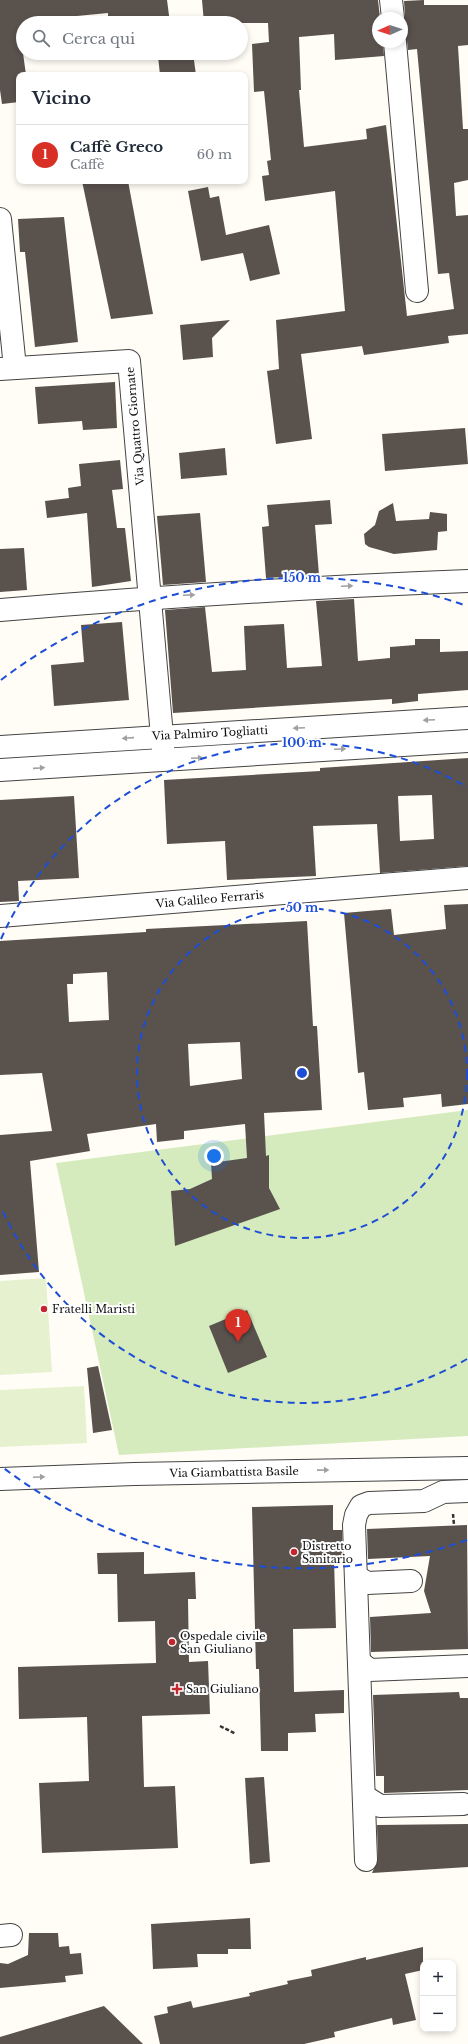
<!DOCTYPE html>
<html lang="it">
<head>
<meta charset="utf-8">
<style>
	body { margin:0; font-family:"Libre Baskerville",serif; background:#f2f2f3; color:#1f2937 }
	.controls { position:absolute; right:12px; bottom:12px; display:grid; overflow:hidden; border-radius:8px; box-shadow:0 2px 6px #0003 }
	.controls button { width:36px; height:36px; display:grid; place-items:center; padding:0; border:0; border-bottom:1px solid #e0e1e3; background:#fff; color:#1f2937; font:20px sans-serif }
	.compass { position:absolute; left:372px; top:12px; width:36px; height:36px; border-radius:50%; background:#fff; box-shadow:0 2px 6px #0003; rotate:267deg }
	.you { position:absolute; left:214px; top:1156px; width:14px; height:14px; margin:-10px; border:3px solid #fff; border-radius:50%; background:#1a73e8; box-shadow:0 0 0 6px #1a73e833 }
	.badge { display:grid; place-items:center; width:26px; height:26px; border-radius:50%; background:#d93025; color:#fff; font-size:13px; font-weight:700 }
	.pin { position:absolute; translate:-50% -33px; filter:drop-shadow(0 1px 2px #0008) }
	.pin::after { content:''; position:absolute; top:21px; width:14px; height:12px; background:inherit; clip-path:polygon(0 0,100% 0,50% 100%) }
	.list { margin:0; padding:0; list-style:none }
	h2 { display:flex; justify-content:space-between; align-items:center; height:52px; margin:0; padding:0 16px; font-size:17px }
	h2 small { font-size:13px; font-weight:400; color:#747a83 }
	.list li { display:grid; grid-template-columns:26px 1fr auto; gap:12px; align-items:center; box-sizing:border-box; height:60px; padding:0 16px; border-top:1px solid #e0e1e3 }
	.list b { display:block; font-size:15px; white-space:nowrap }
	.list p { margin:0; font-size:13px; white-space:nowrap; color:#747a83 }
	.list em { font-size:13px; font-style:normal; color:#747a83 }
	.icon { flex:none; width:22px; height:22px; fill:none; stroke:currentColor; stroke-width:2; stroke-linecap:round; stroke-linejoin:round }
	.map { position:relative; flex:none; width:468px; height:2044px; overflow:hidden }
	.search { position:absolute; background:#fff; box-shadow:0 2px 6px #0003; left:16px; top:16px; width:232px; height:44px; display:flex; align-items:center; gap:10px; box-sizing:border-box; padding:0 14px; border-radius:22px; color:#747a83; font-size:15px }
	.panel { position:absolute; background:#fff; box-shadow:0 2px 6px #0003; left:16px; top:72px; width:232px; height:112px; border-radius:8px }
	.map>svg:first-child { display:block }
	.green { fill:#d5ebbd }
	.pitch { fill:#e6f2cf }
	.building { fill:#5a524d; fill-rule:evenodd }
	.lines { fill:none; stroke-linecap:round; stroke-linejoin:round }
	.minor-casing { stroke:#444; stroke-width:24 }
	.path { stroke:#333; stroke-width:2.5; stroke-dasharray:4 2; stroke-linecap:butt }
	.minor { stroke:#fff; stroke-width:22 }
	.oneway { fill:#a0a0a0 }
	.ring { fill:none; stroke:#1d4ed8; stroke-width:2; stroke-dasharray:7 5 }
	.poi-dot { fill:#c4262e; stroke:#fff; stroke-width:1.5 }
	.labels { text-anchor:middle; stroke-width:4; stroke-linejoin:round; paint-order:stroke }
	.street-label { font-size:11px; fill:#111; stroke:#fff }
	.poi-label { font-size:11px; fill:#111; stroke:#fff; text-anchor:start }
	.centre { fill:#1d4ed8; stroke:#fff; stroke-width:2 }
	.ring-label { font-size:12px; text-anchor:middle; font-weight:bold; fill:#1d4ed8; stroke:#fff; stroke-width:4; stroke-linejoin:round; paint-order:stroke }
</style>
</head>
<body>
<div class="map">
<svg width="468" height="2044" viewBox="0 0 468 2044">
	<rect width="100%" height="100%" fill="#fffdf5"/>
	<polygon class="green" points="468,1110 468,1436 119,1455 56,1163"/>
	<g class="pitch">
		<polygon points="46,1278 52,1372 0,1375 0,1281"/>
		<polygon points="84,1386 87,1443 0,1447 0,1390"/>
	</g>
	<g class="building">
		<polygon points="0,0 167,0 170,23 108,23 108,13 56,18 57,23 23,23 23,53 26,75 19,75 19,102 2,104 0,90"/>
		<polygon points="202,0 378,0 380,18 378,18 378,42 383,42 384,56 335,60 334,34 299,37 301,90 299,90 304,147 367,139 366,129 386,125 407,316 454,309 449,273 438,274 417,49 408,50 407,41 402,32 405,17 404,1 424,0 424,5 468,5 468,45 458,46 463,129 468,129 468,180 454,183 456,216 468,215 468,334 448,336 449,343 364,355 362,346 301,354 312,439 276,444 267,371 279,369 276,320 345,311 335,191 265,201 262,176 269,175 267,161 271,160 264,91 254,92 252,44 269,42 268,23 204,23"/>
		<polygon points="179,53 193,53 196,75 160,75 158,56"/>
		<polygon points="82,181 128,181 153,314 111,319"/>
		<polygon points="208,187 210,198 219,196 226,235 269,225 280,274 250,281 243,253 201,261 188,191"/>
		<polygon points="64,217 78,342 35,347 25,252 20,252 18,219"/>
		<polygon points="230,320 212,338 213,357 183,360 180,325"/>
		<polygon points="115,382 117,428 83,430 82,421 38,424 35,387"/>
		<polygon points="465,428 468,464 385,471 382,434"/>
		<polygon points="225,448 227,475 181,479 179,453"/>
		<polygon points="120,460 123,489 112,490 117,528 125,528 131,581 92,587 87,513 47,518 45,501 69,498 68,488 81,486 79,464"/>
		<polygon points="330,500 332,524 315,525 319,575 266,578 262,527 269,526 267,505"/>
		<polygon points="393,503 396,521 429,519 430,512 447,514 447,531 438,532 437,550 394,554 369,547 365,544 364,534 375,525 379,511"/>
		<polygon points="200,513 206,582 163,585 157,516"/>
		<polygon points="24,548 27,590 0,592 0,549"/>
		<polygon points="354,599 358,661 390,658 390,647 415,645 415,639 440,639 440,652 468,651 468,690 418,694 418,701 392,704 392,699 173,713 165,610 205,607 212,672 246,670 244,626 284,624 287,668 322,666 316,601"/>
		<polygon points="122,622 129,700 54,706 51,665 84,662 81,625"/>
		<path d="M468 758V866L380 873 377 824 313 826 316 876 227 880 225 841 167 844 164 780 320 771V768ZM432 795 434 839 400 841 398 796Z"/>
		<polygon points="74,796 79,878 18,881 19,901 0,902 0,800"/>
		<polygon points="468,904 468,1104 442,1107 441,1094 403,1098 404,1107 368,1110 364,1072 358,1073 344,913 391,909 394,935 446,929 444,905"/>
		<path d="M307 921 313 1026H317L322 1110 264 1113 266 1156 269 1155V1188L280 1209 175 1246 171 1191 190 1189 212 1179 211 1163 247 1158 245 1124 184 1131V1139L157 1142 156 1124 87 1134 90 1151 30 1161 39 1272 0 1275V1135L52 1131 42 1073 0 1075V941L146 932V929ZM107 972 109 1020 69 1022 67 984H73V974ZM240 1042 242 1079 190 1086 188 1044Z"/>
		<polygon points="247,1310 267,1357 228,1373 209,1326"/>
		<polygon points="98,1366 112,1430 93,1433 87,1368"/>
		<polygon points="333,1505 333,1530 342,1530 343,1560 334,1560 336,1628 293,1629 294,1692 344,1690 344,1713 315,1714 316,1732 288,1733 288,1751 261,1751 259,1669 256,1669 252,1507"/>
		<polygon points="467,1525 468,1649 371,1652 370,1617 431,1613 424,1591 430,1556 368,1559 367,1529"/>
		<polygon points="144,1552 144,1574 195,1572 196,1599 188,1599 189,1662 208,1661 210,1714 142,1716 144,1787 175,1786 178,1848 42,1853 39,1783 89,1781 87,1717 19,1719 18,1667 156,1663 155,1621 118,1622 117,1574 98,1574 97,1553"/>
		<polygon points="459,1692 460,1698 468,1698 468,1790 384,1793 384,1776 376,1776 373,1695"/>
		<polygon points="264,1777 270,1862 250,1864 245,1778"/>
		<polygon points="468,1824 468,1867 372,1873 378,1860 377,1825"/>
		<polygon points="250,1918 251,1949 228,1949 228,1954 197,1954 198,1967 153,1969 151,1924"/>
		<polygon points="29,1933 58,1933 59,1947 69,1946 70,1954 81,1953 83,1974 65,1976 66,1982 0,1988 0,1963 8,1964 28,1955"/>
		<polygon points="423,1947 423,1970 405,1974 416,2020 393,2025 392,2018 334,2032 335,2037 304,2044 160,2044 154,2016 168,2013 167,2007 191,2001 193,2008 250,1996 249,1993 288,1984 287,1981 312,1976 311,1970 366,1957 366,1960"/>
		<polygon points="104,2006 143,2044 0,2044 0,2037"/>
	</g>
	<g class="lines">
		<g class="minor-casing">
			<g id="minor">
				<polyline points="391,0 393,18"/>
				<polyline points="395,42 417,291"/>
				<polyline points="0,219 15,368"/>
				<polyline points="0,369 129,361 164,759"/>
				<path d="M0 610C156 597 312 587 468 581"/>
				<polyline points="0,747 468,718"/>
				<polyline points="0,770 468,741"/>
				<polyline points="0,916 468,878"/>
				<polyline points="0,1479 134,1474 468,1468"/>
				<polyline points="356,1576 367,1583 411,1581"/>
				<polyline points="359,1661 369,1670 468,1666"/>
				<polyline points="364,1796 380,1806 463,1804"/>
				<polyline points="366,1860 354,1525 356,1515 361,1506 369,1503 424,1501 443,1492 468,1491"/>
				<polyline points="0,1936 11,1935"/>
			</g>
		</g>
		<g class="path">
			<polyline points="453,1514 454,1525"/>
			<polyline points="220,1726 236,1734"/>
		</g>
		<use href="#minor" class="minor"/>
	</g>
	<defs><path id="oneway-solid" d="M-6-.8H1V-3.2L6.5 0L1 3.2V.8H-6Z"/></defs>
	<g class="oneway">
		<use href="#oneway-solid" transform="translate(347 586) rotate(-3)"/>
		<use href="#oneway-solid" transform="translate(189 595) rotate(-3)"/>
		<use href="#oneway-solid" transform="translate(429 720) rotate(177)"/>
		<use href="#oneway-solid" transform="translate(299 728) rotate(177)"/>
		<use href="#oneway-solid" transform="translate(128 738) rotate(176)"/>
		<use href="#oneway-solid" transform="translate(340 749) rotate(-3)"/>
		<use href="#oneway-solid" transform="translate(197 758) rotate(-3)"/>
		<use href="#oneway-solid" transform="translate(39 768) rotate(-4)"/>
		<use href="#oneway-solid" transform="translate(323 1470) rotate(-1)"/>
		<use href="#oneway-solid" transform="translate(39 1477) rotate(-2)"/>
	</g>
	<g class="ring">
		<circle cx="302" cy="1073" r="165"/>
		<path d="M467 1359A330 330 0 0 1 1 1207M1 939A330 330 0 0 1 467 787"/>
		<path d="M467 1540A495 495 0 0 1 1 1466M1 680A495 495 0 0 1 467 606"/>
	</g>
	<g class="poi-dot">
		<circle cx="44" cy="1309" r="4"/>
		<circle cx="294" cy="1552" r="4"/>
		<circle cx="172" cy="1642" r="4"/>
		<path d="M175 1683h4v4h4v4h-4v4h-4v-4h-4v-4h4z"/>
	</g>
	<g class="labels">
		<g class="street-label">
			<text transform="translate(135 426) rotate(-95)" y="4">Via Quattro Giornate</text>
			<text transform="translate(210 733) rotate(-3)" y="4">Via Palmiro Togliatti</text>
			<text transform="translate(210 899) rotate(-5)" y="4">Via Galileo Ferraris</text>
			<text transform="translate(234 1472) rotate(-1)" y="4">Via Giambattista Basile</text>
		</g>
		<g class="poi-label">
			<text x="52" y="1313">Fratelli Maristi</text>
			<text x="302" y="1550">Distretto<tspan x="302" dy="13">Sanitario</tspan></text>
			<text x="180" y="1640">Ospedale civile<tspan x="180" dy="13">San Giuliano</tspan></text>
			<text x="186" y="1693">San Giuliano</text>
		</g>
	</g>
	<circle cx="302" cy="1073" r="6" class="centre"/>
	<g class="ring-label">
		<text x="302" y="582">150 m</text>
		<text x="302" y="747">100 m</text>
		<text x="302" y="912">50 m</text>
	</g>
</svg>
<div class="controls">
<button>+</button>
<button>−</button>
</div>
<svg class="compass" viewBox="-18 -18 36 36"><path d="M0-13l5 13h-10z" fill="#e53935"/><path d="M0 13l5-13h-10z" fill="#747a83"/></svg>
<div class="you"></div>
<div class="pin badge" style="left:238px;top:1342px">1</div>
<div class="search"><svg class="icon" aria-label="search" viewBox="0 0 24 24"><circle cx="10" cy="10" r="6"/><path d="M15 15l6 6"/></svg>Cerca qui</div>
<section class="panel">
<h2>Vicino<small></small></h2>
<ul class="list">
<li><span class="badge">1</span><div><b>Caffè Greco</b><p>Caffè</p></div><em>60 m</em></li>
</ul>
</section>
</div>
</body>
</html>
